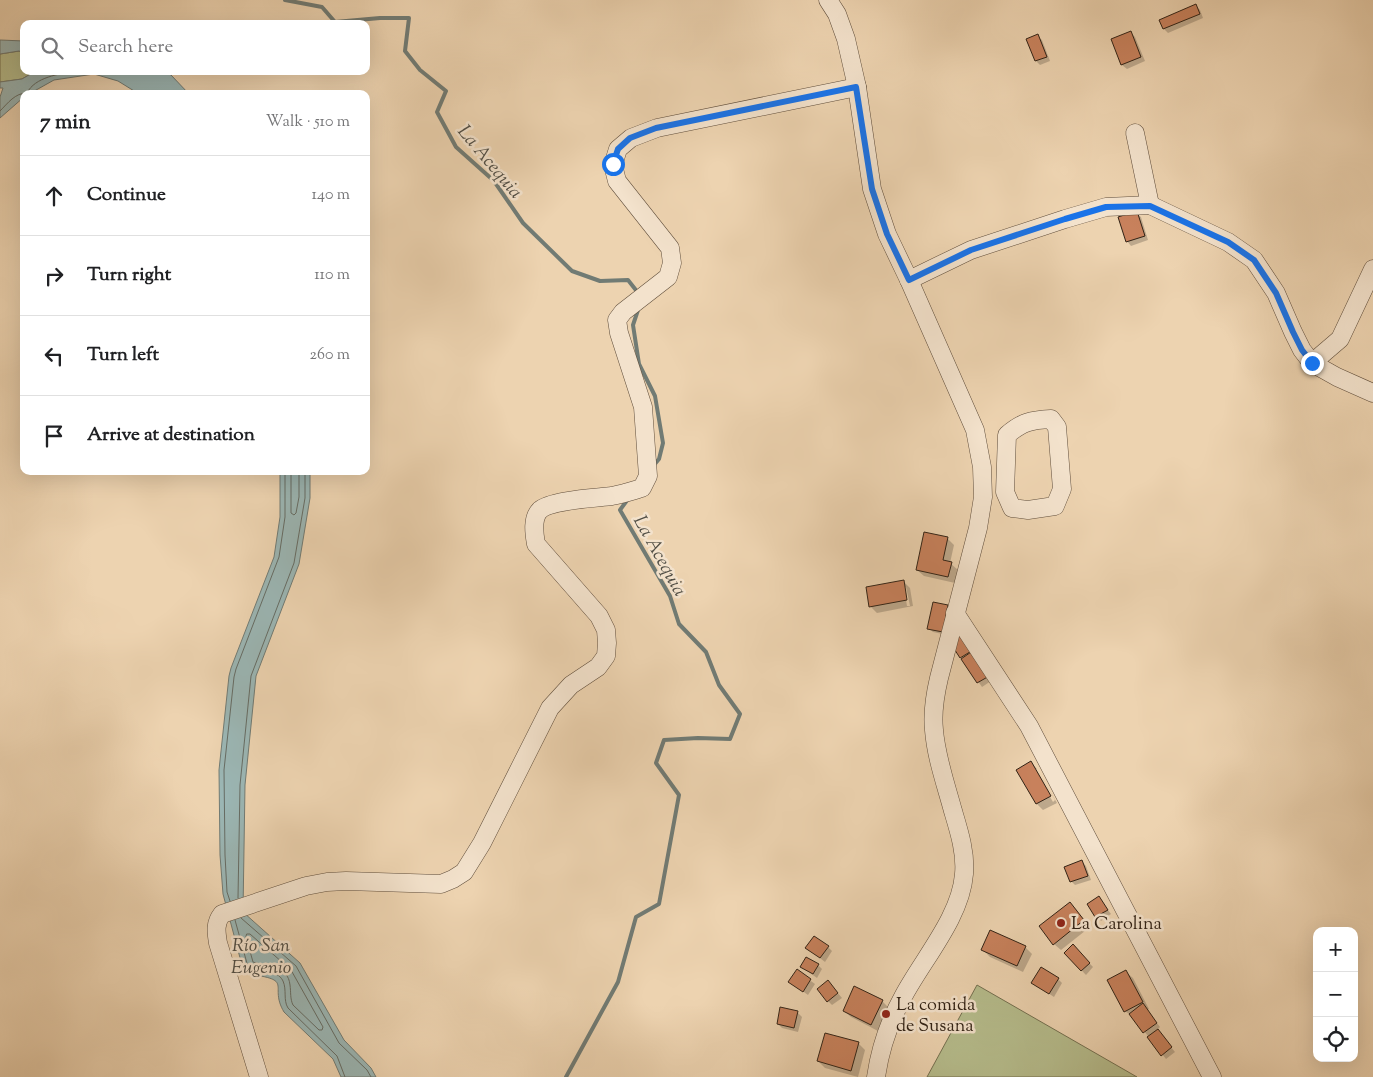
<!DOCTYPE html>
<html lang="en">
<head>
<meta charset="utf-8">
<style>
	body { margin:0; font-family:"Sorts Mill Goudy",serif; background:#f6f6f6; color:#202124 }
	.controls { position:absolute; right:15px; bottom:15px; display:grid; overflow:hidden; border-radius:10px; box-shadow:0 5px 20px #0002 }
	.controls button { width:45px; height:45px; display:grid; place-items:center; padding:0; border:0; border-bottom:1px solid #e0e0e0; background:#fff; color:#202124; font:25px sans-serif }
	.stop { position:absolute; width:15px; height:15px; margin:-11px; border:4px solid #1a73e8; border-radius:50%; background:#fff }
	.stop.end { background:#1a73e8; border-color:#fff; box-shadow:0 1px 5px #0008 }
	.list { margin:0; padding:0; list-style:none }
	h2 { display:flex; justify-content:space-between; align-items:center; height:65px; margin:0; padding:0 20px; font-size:21px }
	h2 small { font-size:16px; font-weight:400; color:#757577 }
	.list li { display:grid; grid-template-columns:32px 1fr auto; gap:15px; align-items:center; box-sizing:border-box; height:80px; padding:0 20px; border-top:1px solid #e0e0e0 }
	.list b { display:block; font-size:19px; white-space:nowrap }
	.list em { font-size:16px; font-style:normal; color:#757577 }
	.icon { flex:none; width:28px; height:28px; fill:none; stroke:currentColor; stroke-width:2; stroke-linecap:round; stroke-linejoin:round }
	.map { position:relative; flex:none; width:1373px; height:1077px; overflow:hidden }
	.search { position:absolute; background:#fff; box-shadow:0 5px 20px #0002; left:20px; top:20px; width:350px; height:55px; display:flex; align-items:center; gap:12px; box-sizing:border-box; padding:0 18px; border-radius:10px; color:#757577; font-size:19px }
	.panel { position:absolute; background:#fff; box-shadow:0 5px 20px #0002; left:20px; top:90px; width:350px; height:385px; border-radius:10px }
	.map>svg:first-child { display:block }
	.green { fill:#b6bd8d; stroke:#747051 }
	.water { fill:#9bb6b4; stroke:#717b74 }
	.shadow { fill:#0003; fill-rule:evenodd }
	.lines { fill:none; stroke-linecap:round; stroke-linejoin:round }
	.shore { stroke:#666c64; stroke-width:1 }
	.stream { stroke:#717b74; stroke-width:4 }
	.building { fill:#c8815c; stroke:#312215 }
	.minor-casing { stroke:#604e3c; stroke-width:19 }
	.minor { stroke:#f3e2cc; stroke-width:18 }
	.route { stroke:#1a73e8; stroke-width:6 }
	.poi-dot { fill:#8f2418; stroke:#f3e2cc; stroke-width:2 }
	.labels { text-anchor:middle; stroke-width:5; stroke-linejoin:round; paint-order:stroke }
	.poi-label { font-size:18px; fill:#312215; stroke:#f3e2cc; text-anchor:start }
	.water-label { font-size:19px; font-style:italic; fill:#514e45; stroke:#f3e2cc }
</style>
</head>
<body>
<div class="map">
<svg width="1373" height="1077" viewBox="0 0 1373 1077">
	<rect width="100%" height="100%" fill="#edd3b0"/>
	<filter id="stains"><feTurbulence type="fractalNoise" baseFrequency=".004" numOctaves="4"/><feColorMatrix values="0 0 0 0 .2 0 0 0 0 .09 0 0 0 0 .02 0 0 0 .5 -.17"/></filter>
	<radialGradient id="worn" r=".72"><stop offset=".6" stop-color="#630" stop-opacity="0"/><stop offset="1" stop-color="#630" stop-opacity=".3"/></radialGradient>
	<g class="green">
		<polygon points="19,51 24,53 24,71 40,71 34,72 22,79 0,82 0,54"/>
		<polygon points="977,985 1137,1077 927,1077"/>
	</g>
	<g class="water">
		<polygon points="0,40 24,41 24,53 19,51 0,54"/>
		<polygon points="40,71 164,71 171,75 189,94 139,94 118,81 94,74 54,80 29,94 24,94 24,97 0,118 0,97 3,88 0,88 0,82 22,79 34,72"/>
		<path d="M280 471H310V498L299 564 256 676 245 785 243 912 300 963 344 1040 371 1068 376 1077H341L333 1059 284 1012C268 985 296 980 247 974L243 969 223 894 220 855 219 770 229 676 231 668 274 557 280 517Z"/>
	</g>
	<g class="shadow">
		<polygon points="1196,6 1200,10 1203,18 1168,33 1164,29 1160,20"/>
		<polygon points="1130,32 1135,37 1145,61 1127,69 1122,65 1112,40"/>
		<polygon points="1037,36 1042,40 1050,61 1040,65 1036,61"/>
		<polygon points="1136,213 1141,217 1148,240 1131,246 1127,241"/>
		<polygon points="947,538 954,545 950,563 958,570 955,583 924,576 917,570"/>
		<path d="M903 581 910 588 913 606 877 613 870 606ZM904 587H906L910 606H907Z"/>
		<polygon points="947,606 952,610 947,635 933,632 928,628"/>
		<polygon points="962,635 994,679 982,687 954,647"/>
		<polygon points="1031,763 1037,769 1034,769 1053,802 1055,800 1037,769 1057,803 1043,810 1037,804 1018,771"/>
		<polygon points="1082,862 1086,866 1091,880 1075,885 1071,881"/>
		<polygon points="1099,898 1111,914 1101,921 1089,904"/>
		<polygon points="1070,903 1090,927 1061,950 1054,944"/>
		<polygon points="1073,946 1093,967 1086,975 1065,953"/>
		<polygon points="828,947 832,951 825,962 807,948"/>
		<polygon points="1025,947 1032,954 1023,972 990,957 983,950"/>
		<polygon points="818,965 822,969 817,978 802,967"/>
		<polygon points="797,971 815,984 808,995 790,982"/>
		<polygon points="1126,972 1133,978 1149,1009 1147,1010 1160,1027 1157,1030 1175,1052 1166,1059 1133,1017 1125,1011"/>
		<polygon points="1058,979 1062,983 1054,997 1033,983"/>
		<polygon points="832,986 842,998 832,1005 828,1001"/>
		<polygon points="882,1001 889,1008 878,1031 851,1017 844,1011"/>
		<polygon points="797,1012 802,1017 798,1032 782,1028 778,1024"/>
		<polygon points="858,1043 865,1050 858,1077 825,1068 818,1061"/>
	</g>
	<g class="lines">
		<g class="shore">
			<path d="M0 111C8 103 15 93 27 93 35 77 59 74 76 71"/>
			<polyline points="291,471 291,513 294,515 296,513 299,497 299,471"/>
			<polyline points="238,898 240,785 251,676 294,563 305,498 305,471"/>
			<polyline points="230,901 227,892 225,855 224,770 234,677 236,669 279,557 285,517 285,471"/>
			<polyline points="241,918 296,966 339,1043 367,1070 371,1077"/>
			<path d="M235 920 248 967C257 974 277 968 283 981 287 990 283 1000 288 1008L337 1056 345 1077"/>
			<path d="M247 934H250L291 970 323 1027 322 1030H319L293 1005C290 999 291 992 290 985 288 965 267 967 253 962L246 937Z"/>
		</g>
		<g class="stream">
			<polyline points="285,0 322,7 335,22 380,18 409,18 405,51 420,70 446,91 437,112 456,147 494,181 523,223 572,271 600,281 628,280 639,294"/>
			<polyline points="639,307 633,325 639,364 655,396 663,443 659,459 654,465"/>
			<polyline points="566,1077 618,982 636,917 659,904 679,795 656,763 664,740 698,738 730,739 740,714 719,685 706,652 679,624 670,596 620,510 628,499"/>
		</g>
	</g>
	<g class="building">
		<polygon points="1196,4 1200,14 1163,29 1159,20"/>
		<polygon points="1131,31 1141,57 1121,65 1111,39"/>
		<polygon points="1038,34 1047,57 1035,61 1026,39"/>
		<polygon points="1137,211 1145,236 1126,242 1118,217"/>
		<polygon points="924,532 948,537 943,560 952,562 948,577 916,570"/>
		<polygon points="904,580 907,600 869,607 866,587"/>
		<polygon points="933,602 948,605 943,632 927,629"/>
		<polygon points="962,634 973,650 960,658 953,647 956,637"/>
		<polygon points="974,650 991,675 977,683 961,659"/>
		<polygon points="1031,761 1051,796 1036,804 1016,770"/>
		<polygon points="1082,860 1088,876 1070,882 1064,867"/>
		<polygon points="1099,896 1108,910 1095,917 1087,904"/>
		<polygon points="1070,902 1084,920 1053,945 1039,926"/>
		<polygon points="990,930 1026,946 1017,966 981,950"/>
		<polygon points="814,936 829,946 820,958 805,948"/>
		<polygon points="1073,944 1090,963 1081,971 1064,953"/>
		<polygon points="806,957 819,964 813,974 800,967"/>
		<polygon points="1041,967 1059,978 1049,994 1031,983"/>
		<polygon points="797,969 811,979 803,992 788,982"/>
		<polygon points="1126,970 1143,1002 1124,1012 1107,980"/>
		<polygon points="828,980 838,993 827,1002 817,989"/>
		<polygon points="854,986 883,1000 871,1025 843,1011"/>
		<polygon points="1143,1003 1157,1023 1143,1033 1129,1014"/>
		<polygon points="780,1007 798,1011 794,1028 777,1024"/>
		<polygon points="1158,1029 1172,1047 1161,1056 1147,1037"/>
		<polygon points="825,1033 859,1042 851,1071 817,1061"/>
	</g>
	<g class="lines">
		<g class="minor-casing">
			<g id="minor">
				<path d="M828 0 837 14 846 39 857 87 872 189 887 234 909 280 975 430 982 467 983 497 978 528 939 678C935 695 932 712 934 730 936 757 946 785 953 811 959 831 966 853 964 874 961 916 924 958 904 995 890 1020 880 1049 876 1077"/>
				<polyline points="1135,133 1150,205"/>
				<polyline points="909,280 971,250 1065,219 1106,207 1150,205 1228,242 1254,260 1276,293 1293,332 1302,350 1312,363 1337,377 1373,393"/>
				<polyline points="1312,363 1340,339 1373,269"/>
				<path d="M1051 419 1057 427 1062 489 1055 506 1028 510 1012 508 1005 492 1007 435C1022 422 1031 420 1051 419Z"/>
				<polyline points="955,613 1029,726 1212,1077"/>
				<path d="M259 1077 218 943C216 931 215 923 222 914L306 886 327 882 346 881 441 884 453 879 464 872 482 843 550 708 571 685 598 667 606 656 607 643 606 630 599 616 536 544C534 533 532 518 540 510 551 500 596 498 612 496 623 494 632 491 642 488L648 476 643 407 619 333 617 320 623 312 668 277 672 263 670 248 617 181 613 165 618 149 631 138 657 128 857 87"/>
			</g>
		</g>
		<use href="#minor" class="minor"/>
	</g>
	<g class="lines">
		<polyline class="route" points="613,164 618,149 630,138 656,128 856,87 872,189 887,234 909,280 971,250 1065,219 1106,207 1150,206 1228,242 1254,260 1276,293 1293,332 1302,350 1312,363"/>
	</g>
	<g class="poi-dot">
		<circle cx="1061" cy="923" r="5"/>
		<circle cx="886" cy="1014" r="5"/>
	</g>
	<g class="labels">
		<g class="poi-label">
			<text x="1071" y="929">La Carolina</text>
			<text x="896" y="1010">La comida<tspan x="896" dy="21">de Susana</tspan></text>
		</g>
		<g class="water-label">
			<text transform="translate(491 161) rotate(50)" y="7">La Acequia</text>
			<text transform="translate(661 555) rotate(61)" y="7">La Acequia</text>
			<text x="261" y="951">Río San<tspan x="261" dy="22">Eugenio</tspan></text>
		</g>
	</g>
	<rect width="100%" height="100%" filter="url(#stains)"/>
	<rect width="100%" height="100%" fill="url(#worn)"/>
</svg>
<div class="controls">
<button>+</button>
<button>−</button>
<button><svg class="icon" aria-label="locate" viewBox="0 0 24 24"><circle cx="12" cy="12" r="6"/><path d="M12 2v4M12 18v4M2 12h4M18 12h4"/></svg></button>
</div>
<div class="stop" style="left:613px;top:164px"></div>
<div class="stop end" style="left:1312px;top:363px"></div>
<div class="search"><svg class="icon" aria-label="search" viewBox="0 0 24 24"><circle cx="10" cy="10" r="6"/><path d="M15 15l6 6"/></svg>Search here</div>
<section class="panel">
<h2>7 min<small>Walk · 510 m</small></h2>
<ul class="list">
<li><svg class="icon" aria-label="ahead" viewBox="0 0 24 24"><path d="M12 20V5M6 11l6-6 6 6"/></svg><div><b>Continue</b></div><em>140 m</em></li>
<li><svg class="icon" aria-label="right" viewBox="0 0 24 24"><path d="M7 20v-9h11M14 6l5 5-5 5"/></svg><div><b>Turn right</b></div><em>110 m</em></li>
<li><svg class="icon" aria-label="left" viewBox="0 0 24 24"><path d="M17 20v-9H6M10 6l-5 5 5 5"/></svg><div><b>Turn left</b></div><em>260 m</em></li>
<li><svg class="icon" aria-label="arrive" viewBox="0 0 24 24"><path d="M6 21V4h12l-3 4 3 4H6"/></svg><div><b>Arrive at destination</b></div></li>
</ul>
</section>
</div>
</body>
</html>
